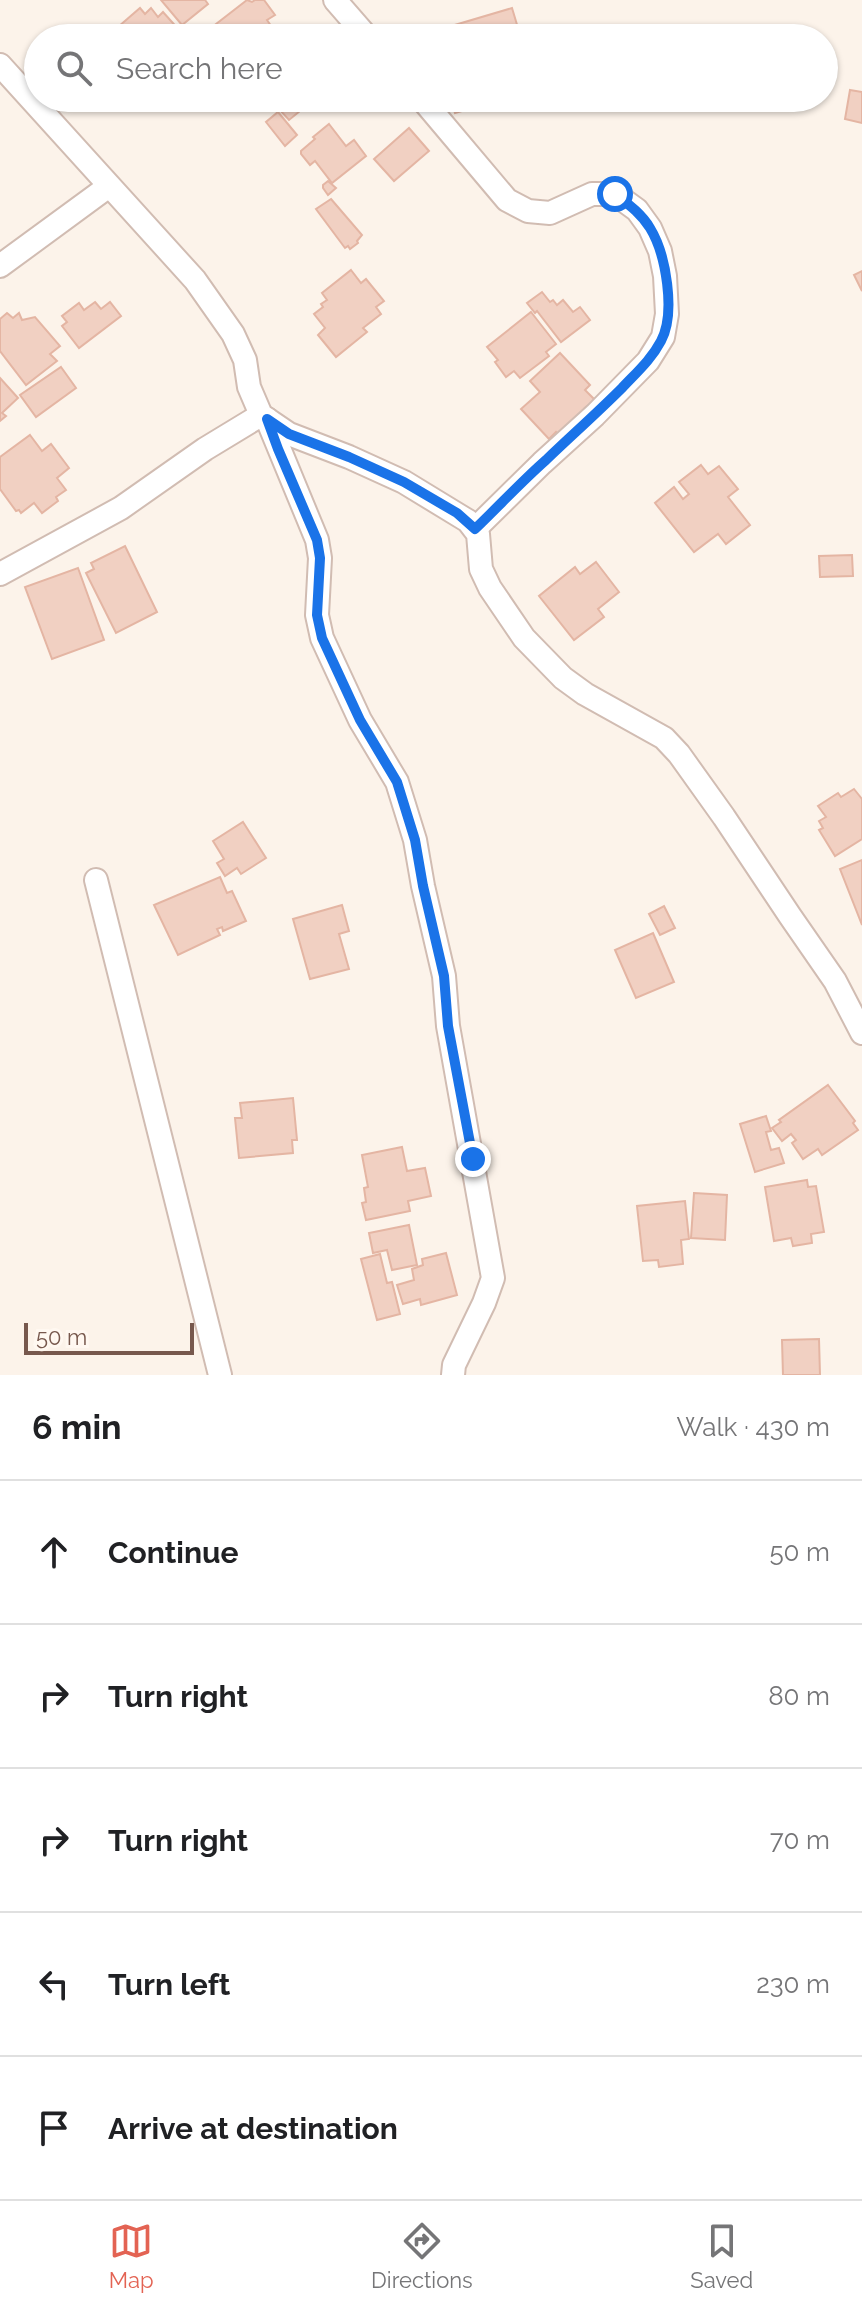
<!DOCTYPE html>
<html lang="en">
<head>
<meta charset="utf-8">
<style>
	body { margin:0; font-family:Raleway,sans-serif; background:#f6f6f6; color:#202124 }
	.scale { position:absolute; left:24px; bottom:20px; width:170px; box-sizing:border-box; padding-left:8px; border:4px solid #77584d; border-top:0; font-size:22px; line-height:28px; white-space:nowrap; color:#77584d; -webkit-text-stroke:6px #fff8f1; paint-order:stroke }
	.stop { position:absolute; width:24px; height:24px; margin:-18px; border:6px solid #1a73e8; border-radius:50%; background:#fff }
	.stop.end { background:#1a73e8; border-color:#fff; box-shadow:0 2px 8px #0008 }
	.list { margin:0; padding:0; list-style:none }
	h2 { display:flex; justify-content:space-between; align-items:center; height:104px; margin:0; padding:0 32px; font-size:34px }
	h2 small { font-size:26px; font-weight:400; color:#757577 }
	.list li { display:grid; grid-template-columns:52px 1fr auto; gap:24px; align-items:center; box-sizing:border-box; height:144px; padding:0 32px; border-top:2px solid #e0e0e0 }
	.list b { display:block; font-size:30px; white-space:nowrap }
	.list em { font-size:26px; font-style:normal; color:#757577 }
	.icon { flex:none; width:44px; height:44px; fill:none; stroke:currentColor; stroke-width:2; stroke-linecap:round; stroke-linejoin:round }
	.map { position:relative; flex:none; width:862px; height:1375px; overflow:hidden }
	.search { position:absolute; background:#fff; box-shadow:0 2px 6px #0004; left:24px; right:24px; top:24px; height:88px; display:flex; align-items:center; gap:20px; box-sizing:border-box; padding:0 28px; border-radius:44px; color:#757577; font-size:30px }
	.sheet { height:824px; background:#fff }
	nav { display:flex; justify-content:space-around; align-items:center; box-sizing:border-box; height:112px; border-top:2px solid #e0e0e0; background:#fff; font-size:22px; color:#757577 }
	nav a { display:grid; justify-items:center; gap:4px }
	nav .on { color:#e36353 }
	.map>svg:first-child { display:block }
	.building { fill:#f1d0c2; stroke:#e4b5a3; stroke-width:2 }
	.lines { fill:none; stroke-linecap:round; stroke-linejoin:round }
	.minor-casing { stroke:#d1bcb2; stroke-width:26 }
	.minor { stroke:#fff; stroke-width:22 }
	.route { stroke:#1a73e8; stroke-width:10 }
</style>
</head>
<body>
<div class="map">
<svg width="862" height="1375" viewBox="0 0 862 1375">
	<rect width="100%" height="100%" fill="#fcf3ea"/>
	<g class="building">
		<polygon points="161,0 205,0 208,4 182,25"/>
		<polygon points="247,0 252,2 255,0 264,0 275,15 267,20 276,33 273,36 274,38 198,38"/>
		<polygon points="140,8 145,14 151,8 158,17 163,12 180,31 172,38 116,38 111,33"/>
		<polygon points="512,8 521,38 432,38 431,32"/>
		<polygon points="850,90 862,92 862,123 845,119"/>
		<polygon points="259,98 316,98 289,120 279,109 277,111 267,98 263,102"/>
		<polygon points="450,98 507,98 455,113"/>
		<polygon points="278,112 297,135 285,146 266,122"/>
		<polygon points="329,124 346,146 354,140 366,156 332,183 315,161 310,165 301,154 301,151 315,139 313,137"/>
		<polygon points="409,128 429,151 394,181 374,159"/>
		<polygon points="328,181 336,188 328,195 323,188 323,185"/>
		<polygon points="331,199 362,235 357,241 358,243 350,249 348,246 345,248 316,209"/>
		<polygon points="351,270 361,283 366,279 384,301 376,307 381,314 363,328 367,332 336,357 318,335 325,328 314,314 323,307 321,304 327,300 322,293"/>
		<polygon points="862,271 862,291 854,275"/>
		<polygon points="542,292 550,302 553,300 557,305 563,300 573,312 580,307 590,320 561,342 537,311 535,313 527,303"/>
		<polygon points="95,302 101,309 110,302 121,316 79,348 62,326 67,322 62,316 79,303 84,310"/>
		<polygon points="531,312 556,344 546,352 549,356 520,378 514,371 506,377 495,362 498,360 487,347"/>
		<polygon points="7,313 13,318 19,313 22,320 35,317 60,346 50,354 57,361 26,385 0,351 0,319"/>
		<polygon points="560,353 590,385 585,390 595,400 585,408 590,414 563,439 556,432 549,439 521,409 540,392 530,381"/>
		<polygon points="61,367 76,388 36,417 20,395"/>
		<polygon points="0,378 18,398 2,413 6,416 0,421"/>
		<polygon points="30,435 42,451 51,444 69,468 57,478 66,490 56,497 58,501 42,513 34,503 21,513 19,510 16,511 0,489 0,457"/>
		<polygon points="701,465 708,474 719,466 738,489 728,497 750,525 726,544 718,534 694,552 655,503 674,487 683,499 689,494 679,482"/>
		<polygon points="125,546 157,612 116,633 86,573 94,569 91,563"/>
		<polygon points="852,555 853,576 820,577 819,556"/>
		<polygon points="596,562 619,592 598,609 604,617 574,640 539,596 575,567 580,574"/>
		<polygon points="78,568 104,640 52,659 25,587"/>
		<polygon points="854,789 862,799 862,839 835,856 819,830 823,828 819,821 826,817 818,806 838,793 841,797"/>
		<polygon points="243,822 266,858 241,874 237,868 225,876 217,863 224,859 213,841"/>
		<polygon points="862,860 862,925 840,869"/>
		<polygon points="220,877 227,893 232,891 246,921 223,931 222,927 217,929 220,935 178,955 154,905"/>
		<polygon points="342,905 349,931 339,934 349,969 310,979 293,919"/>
		<polygon points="664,906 675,928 660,935 649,914"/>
		<polygon points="653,933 674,982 636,998 615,950"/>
		<polygon points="828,1085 855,1121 853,1123 858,1130 822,1155 818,1149 803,1159 792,1143 796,1140 791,1134 782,1141 772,1128 781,1122 779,1120"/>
		<polygon points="293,1098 297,1140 292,1140 293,1153 239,1158 235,1118 242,1118 240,1103"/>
		<polygon points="766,1116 771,1131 766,1132 771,1150 779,1148 784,1163 755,1172 740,1124"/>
		<polygon points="402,1147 407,1171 425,1168 431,1196 408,1201 410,1211 366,1220 362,1203 366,1202 364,1188 368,1187 362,1155"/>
		<polygon points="807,1180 808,1187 816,1186 824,1232 811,1234 812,1243 793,1246 791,1238 774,1241 765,1187"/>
		<polygon points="694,1193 727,1195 725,1240 691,1238"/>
		<polygon points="685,1201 689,1239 681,1240 683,1264 659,1267 658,1260 643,1261 637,1206"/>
		<polygon points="409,1225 417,1265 392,1270 387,1250 373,1253 369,1233"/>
		<polygon points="446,1253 457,1295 421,1305 420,1299 403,1304 397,1285 414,1280 412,1269 423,1265 422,1259"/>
		<polygon points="380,1254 387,1283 392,1282 400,1314 377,1320 361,1259"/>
		<polygon points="819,1339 820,1375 783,1375 782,1340"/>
	</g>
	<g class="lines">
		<g class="minor-casing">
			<g id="minor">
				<polyline points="335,0 368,38"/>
				<polyline points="0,65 195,280 233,334 245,360 249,387 261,415 289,434 349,457 404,482 468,521 478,534 481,569 490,588 524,638 563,678 585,694 664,738 679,754 724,817 790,916 835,981 862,1033"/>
				<polyline points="421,98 507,200 528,211 550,213 592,194 615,194 637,210 650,228 660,251 665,276 667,314 663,337 648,361 595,415 542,463 475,529"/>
				<polyline points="0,266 109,186"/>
				<polyline points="267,419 317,540 320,558 317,615 322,638 360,720 397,782 415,840 423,886 444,976 448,1026 493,1278 484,1303 454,1365 453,1375"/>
				<polyline points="0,574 121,508 205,449 261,415"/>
				<polyline points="96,880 220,1375"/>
			</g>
		</g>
		<use href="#minor" class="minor"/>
	</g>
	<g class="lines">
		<path class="route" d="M473 1159 448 1026 444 976 423 886 415 840 397 782 360 720 322 638 317 615 320 558 317 540 278 449 267 419 289 434 349 457 404 482 457 513 475 529C499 506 521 482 546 460 571 436 597 413 622 388 636 373 651 360 661 341 676 313 666 254 650 228 641 213 628 204 615 194"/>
	</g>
</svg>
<div class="scale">50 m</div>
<div class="stop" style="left:615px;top:194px"></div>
<div class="stop end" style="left:473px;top:1159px"></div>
<div class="search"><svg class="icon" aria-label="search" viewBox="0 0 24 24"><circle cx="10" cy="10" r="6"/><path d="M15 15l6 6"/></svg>Search here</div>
</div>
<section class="sheet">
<h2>6 min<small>Walk · 430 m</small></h2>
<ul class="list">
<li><svg class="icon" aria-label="ahead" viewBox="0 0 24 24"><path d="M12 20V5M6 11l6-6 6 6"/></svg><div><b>Continue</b></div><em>50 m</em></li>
<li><svg class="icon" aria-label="right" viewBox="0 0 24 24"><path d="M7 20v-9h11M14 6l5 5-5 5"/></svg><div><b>Turn right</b></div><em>80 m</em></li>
<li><svg class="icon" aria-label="right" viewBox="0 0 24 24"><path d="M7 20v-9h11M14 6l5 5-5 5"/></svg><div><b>Turn right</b></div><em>70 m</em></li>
<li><svg class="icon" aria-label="left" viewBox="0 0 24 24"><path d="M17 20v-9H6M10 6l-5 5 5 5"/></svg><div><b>Turn left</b></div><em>230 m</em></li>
<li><svg class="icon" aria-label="arrive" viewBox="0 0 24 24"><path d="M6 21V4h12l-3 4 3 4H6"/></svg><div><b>Arrive at destination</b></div></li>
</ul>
</section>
<nav>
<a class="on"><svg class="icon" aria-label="map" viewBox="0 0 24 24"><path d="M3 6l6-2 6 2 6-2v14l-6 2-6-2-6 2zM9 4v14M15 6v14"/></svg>Map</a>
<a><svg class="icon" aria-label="directions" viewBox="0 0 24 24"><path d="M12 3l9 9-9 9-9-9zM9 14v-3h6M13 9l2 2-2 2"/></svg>Directions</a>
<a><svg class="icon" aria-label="saved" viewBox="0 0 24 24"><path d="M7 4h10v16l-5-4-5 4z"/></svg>Saved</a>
</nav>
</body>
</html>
